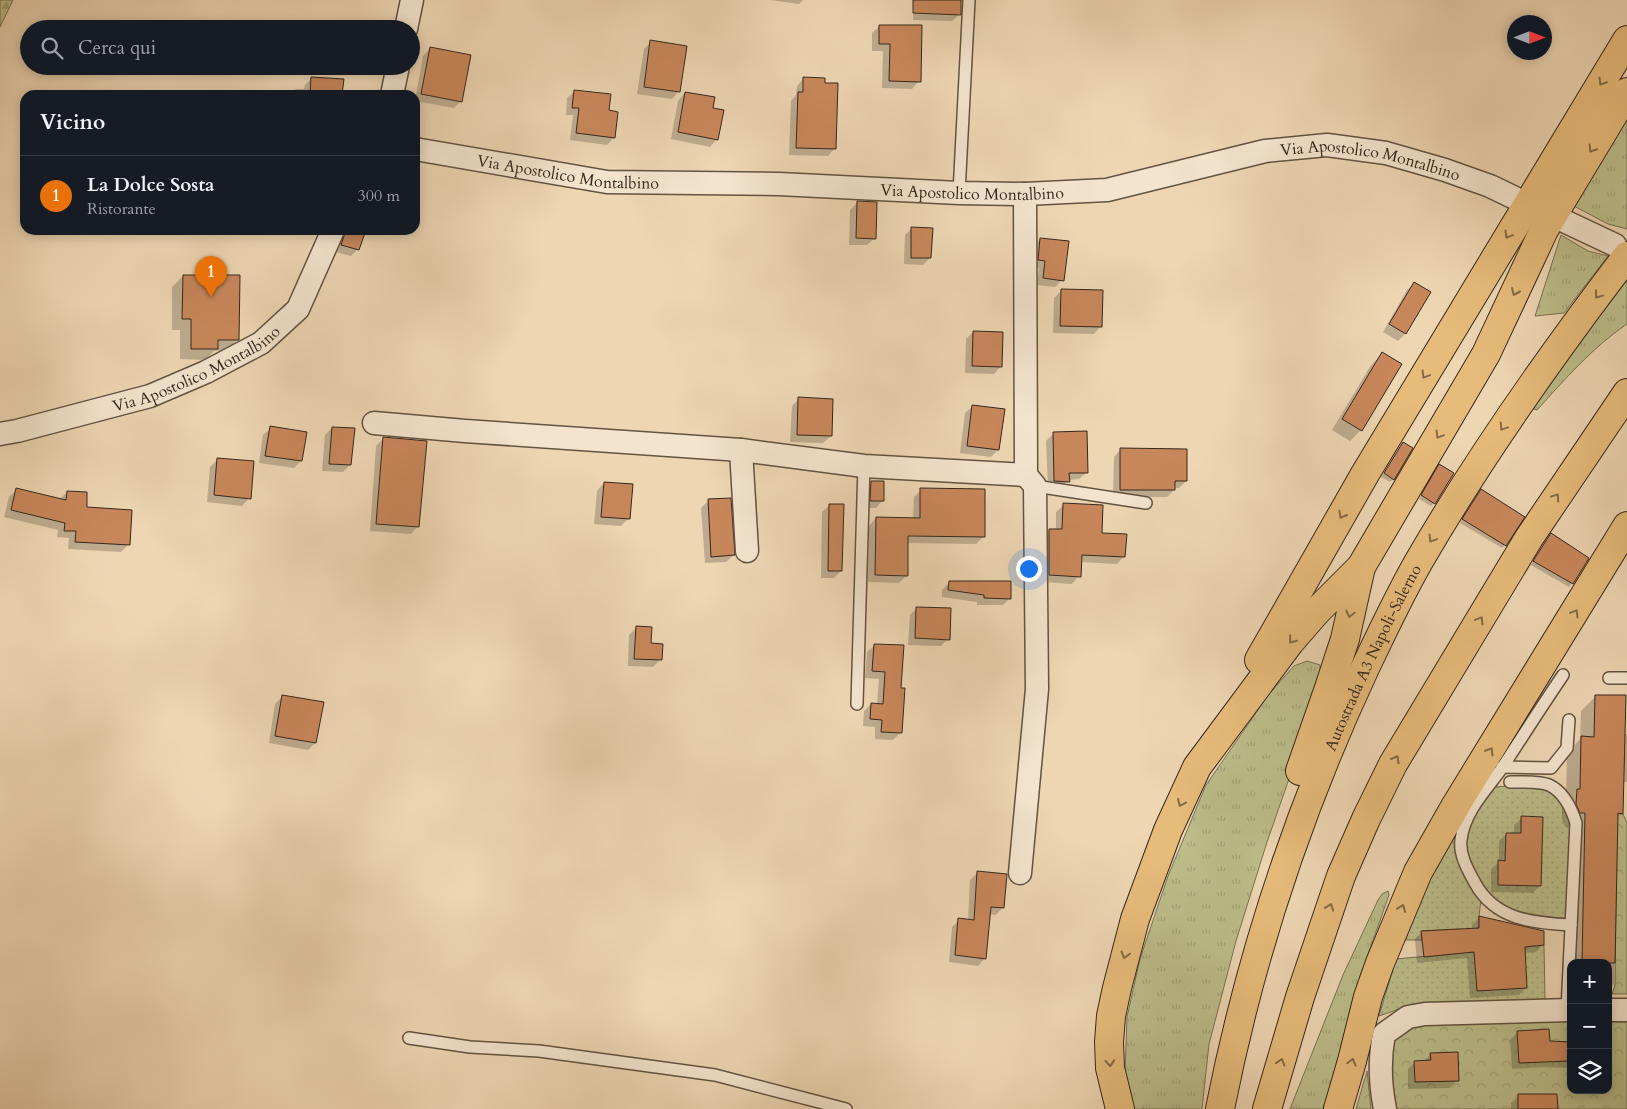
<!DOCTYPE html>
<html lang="it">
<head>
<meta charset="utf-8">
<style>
	body { margin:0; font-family:Cardo,serif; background:#20242c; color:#f1f3f6 }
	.controls { position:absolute; right:15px; bottom:15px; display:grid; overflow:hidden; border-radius:10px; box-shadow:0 2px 12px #0003 }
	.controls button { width:45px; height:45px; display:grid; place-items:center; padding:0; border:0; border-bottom:1px solid #363941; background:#171b24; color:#f1f3f6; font:25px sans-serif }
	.compass { position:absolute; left:1507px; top:15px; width:45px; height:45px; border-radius:50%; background:#171b24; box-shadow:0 2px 12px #0003; rotate:90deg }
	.you { position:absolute; left:1028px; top:568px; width:18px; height:18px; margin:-12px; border:4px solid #fff; border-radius:50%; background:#1a73e8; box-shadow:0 0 0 8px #1a73e833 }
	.badge { display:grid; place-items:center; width:32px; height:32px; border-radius:50%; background:#8c9099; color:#fff; font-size:16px; font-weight:700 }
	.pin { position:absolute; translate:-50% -41px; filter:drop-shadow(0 1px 2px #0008) }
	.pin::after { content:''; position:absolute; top:26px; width:18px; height:15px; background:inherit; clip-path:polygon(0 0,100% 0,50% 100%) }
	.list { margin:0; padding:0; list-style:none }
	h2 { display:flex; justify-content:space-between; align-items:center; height:65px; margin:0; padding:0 20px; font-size:21px }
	h2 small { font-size:16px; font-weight:400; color:#9ea1a6 }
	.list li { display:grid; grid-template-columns:32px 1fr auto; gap:15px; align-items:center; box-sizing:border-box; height:80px; padding:0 20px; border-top:1px solid #363941 }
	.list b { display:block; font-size:19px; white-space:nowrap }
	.list p { margin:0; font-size:16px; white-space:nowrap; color:#9ea1a6 }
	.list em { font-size:16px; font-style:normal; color:#9ea1a6 }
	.icon { flex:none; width:28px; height:28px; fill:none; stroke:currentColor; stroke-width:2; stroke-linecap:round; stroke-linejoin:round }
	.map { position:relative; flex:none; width:1627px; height:1109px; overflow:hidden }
	.search { position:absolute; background:#171b24; box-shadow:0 2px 12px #0003; left:20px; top:20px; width:400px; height:55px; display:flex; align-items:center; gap:12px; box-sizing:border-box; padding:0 18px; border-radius:28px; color:#9ea1a6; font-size:19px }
	.panel { position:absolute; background:#171b24; box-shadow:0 2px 12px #0003; left:20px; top:90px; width:400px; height:145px; border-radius:15px }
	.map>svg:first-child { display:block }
	.grass { fill:url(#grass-tufts); stroke:#787254 }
	.forest { fill:url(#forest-firs); stroke:#787254 }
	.park { fill:url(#park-crowns); stroke:#787254 }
	.garden { fill:url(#garden-dots); stroke:#787254 }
	.shadow { fill:#0003 }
	.building { fill:#c8875b; stroke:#34271d }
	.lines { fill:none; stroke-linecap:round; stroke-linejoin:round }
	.lane-casing { stroke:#625342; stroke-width:14 }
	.street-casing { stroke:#625342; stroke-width:25 }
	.highway-casing { stroke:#34271d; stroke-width:30 }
	.lane { stroke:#f4e4ce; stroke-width:11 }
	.street { stroke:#f4e4ce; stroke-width:22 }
	.highway { stroke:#e7bb7a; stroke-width:28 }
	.oneway { stroke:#856a47 }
	.labels { text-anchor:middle; stroke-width:4.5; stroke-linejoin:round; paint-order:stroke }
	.street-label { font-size:16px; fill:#34271d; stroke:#f4e4ce }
</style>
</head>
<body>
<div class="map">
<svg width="1627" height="1109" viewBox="0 0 1627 1109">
	<defs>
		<pattern id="grass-tufts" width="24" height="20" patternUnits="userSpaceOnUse" patternTransform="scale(1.25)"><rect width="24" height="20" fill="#bcbd8a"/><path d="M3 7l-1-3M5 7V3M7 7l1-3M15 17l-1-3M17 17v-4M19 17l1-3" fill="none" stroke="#a2a277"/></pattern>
		<pattern id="forest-firs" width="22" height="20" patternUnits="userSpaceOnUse" patternTransform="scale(1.25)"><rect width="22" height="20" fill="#bcbd8a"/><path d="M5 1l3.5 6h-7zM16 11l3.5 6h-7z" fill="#a2a277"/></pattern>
		<pattern id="park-crowns" width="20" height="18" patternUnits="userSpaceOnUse" patternTransform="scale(1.25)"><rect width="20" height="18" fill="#bcbd8a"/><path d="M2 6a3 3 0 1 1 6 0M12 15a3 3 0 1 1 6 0" fill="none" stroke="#a2a277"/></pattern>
		<pattern id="garden-dots" width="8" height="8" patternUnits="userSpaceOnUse" patternTransform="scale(1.25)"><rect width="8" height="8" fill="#bcbd8a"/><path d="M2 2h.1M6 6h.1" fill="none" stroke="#a2a277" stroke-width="1.8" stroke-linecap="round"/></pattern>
	</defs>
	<rect width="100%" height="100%" fill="#eed6b3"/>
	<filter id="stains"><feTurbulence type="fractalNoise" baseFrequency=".004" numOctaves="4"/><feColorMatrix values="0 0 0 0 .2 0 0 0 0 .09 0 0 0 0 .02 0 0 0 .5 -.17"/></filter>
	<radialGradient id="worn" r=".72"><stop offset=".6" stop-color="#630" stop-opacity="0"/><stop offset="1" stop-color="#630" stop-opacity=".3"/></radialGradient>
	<g class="grass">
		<polygon points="1627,113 1627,229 1608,224 1572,205"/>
		<polygon points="1561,235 1588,251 1608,256 1564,313 1535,316"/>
		<path d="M1627 277V324C1593 347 1565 379 1537 410L1534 409V401Z"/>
		<polygon points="1307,661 1320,665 1321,679 1319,693 1267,842 1236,941 1209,1044 1202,1109 1134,1109 1125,1074 1127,1017 1140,959 1168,876 1206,785 1269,694 1294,666"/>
		<polygon points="1388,891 1389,895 1354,994 1332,1083 1323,1109 1290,1109 1343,975 1378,900 1382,894"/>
	</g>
	<polygon class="forest" points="0,0 13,0 0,27"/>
	<g class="park">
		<polygon points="1601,813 1623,814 1627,823 1627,994 1612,994 1615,985 1617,833"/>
		<path d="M1571 1021V1090H1608V1022H1627V1109H1396C1392 1086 1389 1063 1394 1040L1412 1028 1426 1025Z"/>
		<polygon points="1367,1071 1371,1109 1356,1109"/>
	</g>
	<g class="garden">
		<polygon points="1510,786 1530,786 1548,789 1560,799 1572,824 1567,921 1517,914 1491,897 1470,866 1465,843 1469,827 1477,808 1493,787"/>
		<polygon points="1456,828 1459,858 1481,900 1479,916 1479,934 1459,929 1422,931 1422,940 1400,940 1431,872"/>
		<polygon points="1544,945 1545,999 1473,1004 1405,1007 1379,1016 1396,959"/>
	</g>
	<g class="shadow">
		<polygon points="770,0 803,0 799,4"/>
		<polygon points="914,0 960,0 960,14 952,21 913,20"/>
		<polygon points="880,26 919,81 912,89 882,88 883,51 872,51 872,33"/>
		<polygon points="651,42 679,91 672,99 637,94 644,49"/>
		<polygon points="430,48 461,101 454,108 415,101 423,56"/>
		<polygon points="312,78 341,90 377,93 377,95 290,95 296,89 304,89 305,85"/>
		<polygon points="804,78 835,148 828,156 789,155 791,101 796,95 797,86"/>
		<polygon points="575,91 608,111 614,137 607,145 570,140 573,115 566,115 567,98"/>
		<polygon points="685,93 712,108 717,139 710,147 671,139 678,101"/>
		<polygon points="858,202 875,238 867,245 849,245 850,210"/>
		<polygon points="912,228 930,258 923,265 904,264 905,235"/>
		<polygon points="339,230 365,230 358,249 351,256 335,252"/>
		<polygon points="1041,239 1062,280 1055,287 1037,285 1039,268 1032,267 1033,246"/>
		<polygon points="183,276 238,339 227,350 214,351 205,360 180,359 180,330 172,330 172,287"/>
		<polygon points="1415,283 1430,292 1405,334 1398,341 1383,332 1407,290"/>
		<polygon points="1061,291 1101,326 1094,334 1053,333 1054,298"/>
		<polygon points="973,332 1001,366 994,374 965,373 966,339"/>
		<polygon points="1382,354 1361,430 1350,441 1332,430 1371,365"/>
		<polygon points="799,399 831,436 823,443 790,442 792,406"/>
		<polygon points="973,406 998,450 991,457 960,453 965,413"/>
		<polygon points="271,428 301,461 294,468 259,463 263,435"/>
		<polygon points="332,428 350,465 343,472 322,471 325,435"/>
		<polygon points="1053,434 1087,472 1079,479 1068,480 1061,489 1048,488 1046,441"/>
		<polygon points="384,438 418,526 411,534 370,531 376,446"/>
		<polygon points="1403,443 1393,479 1390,482 1381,477"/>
		<polygon points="1121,449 1186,481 1179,488 1174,488 1174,490 1167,497 1113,497 1114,457"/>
		<polygon points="218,459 249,498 242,506 207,502 210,467"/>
		<polygon points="1436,469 1434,503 1431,506 1419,499"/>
		<polygon points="604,483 629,518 621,526 594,524 597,491"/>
		<polygon points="872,483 883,500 876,508 864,508 864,490"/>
		<polygon points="17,489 59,500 67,492 128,545 121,552 68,549 69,538 57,537 58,530 4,517 9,497"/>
		<polygon points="921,490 983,537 976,544 907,543 906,576 899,583 868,582 869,526 876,518 913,519 914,497"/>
		<polygon points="1478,494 1505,545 1502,548 1460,523"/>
		<polygon points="709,500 734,555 726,562 705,563 701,508"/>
		<polygon points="830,505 841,571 834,578 821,578 822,512"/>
		<polygon points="1064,505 1100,534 1124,556 1117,564 1080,562 1079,576 1072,584 1042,582 1042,537 1050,530 1056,530 1056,512"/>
		<polygon points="1548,538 1588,558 1569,587 1531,565"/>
		<polygon points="950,582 1010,598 1003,605 977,605 977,602 942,597 942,590"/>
		<polygon points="917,608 948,639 941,646 908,645 910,615"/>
		<polygon points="636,628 660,660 653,667 628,666 629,635"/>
		<polygon points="875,645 899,689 900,733 893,740 875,739 875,727 863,726 864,711 871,704 877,705 879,679 865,678 867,652"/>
		<polygon points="283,696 315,743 308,750 269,743 275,704"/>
		<polygon points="1596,696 1623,734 1627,734 1627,782 1622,782 1621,813 1616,818 1614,984 1608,989 1608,963 1571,963 1571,827 1565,827 1562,819 1562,805 1566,801 1567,753 1580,739 1581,711"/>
		<polygon points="1522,818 1540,885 1533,893 1491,892 1491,869 1499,862 1499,841 1506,834 1514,834 1514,825"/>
		<polygon points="978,872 1003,907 996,915 989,914 985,958 978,966 949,962 952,927 959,920 968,920 970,880"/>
		<polygon points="1479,918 1543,944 1536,952 1524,953 1526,987 1519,995 1470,998 1467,958 1417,963 1415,939 1422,932 1472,929 1472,925"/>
		<polygon points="1518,1032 1549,1042 1571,1043 1571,1068 1543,1067 1512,1069 1510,1040"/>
		<polygon points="1431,1054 1457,1080 1450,1088 1408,1089 1408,1069 1415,1062 1423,1062"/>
		<polygon points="1519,1096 1556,1109 1511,1109 1511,1103"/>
	</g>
	<g class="building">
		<polygon points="913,0 961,0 961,15 913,13"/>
		<polygon points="879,25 922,25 921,82 889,81 890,44 879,44"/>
		<polygon points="650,40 687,46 680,92 644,87"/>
		<polygon points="430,47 471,55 462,102 421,94"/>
		<polygon points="311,77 344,79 342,95 310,95"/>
		<polygon points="803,77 825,78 825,83 838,83 836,149 796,148 798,92 803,92"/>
		<polygon points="574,90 611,94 609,110 618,112 615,138 576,133 579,108 572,108"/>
		<polygon points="685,92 715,97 713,108 724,110 718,140 678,132"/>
		<polygon points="857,201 877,202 876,239 856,238"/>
		<polygon points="911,227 933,228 931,258 911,258"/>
		<polygon points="346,230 366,230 359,250 341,245"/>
		<polygon points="1040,238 1069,241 1064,281 1043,278 1045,261 1038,260"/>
		<polygon points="183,275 240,275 239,340 218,340 218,349 191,349 191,319 182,319"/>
		<polygon points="1414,282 1431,292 1406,334 1389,324"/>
		<polygon points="1061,289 1103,290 1102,327 1060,326"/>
		<polygon points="973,331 1003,332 1002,367 972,366"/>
		<polygon points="1382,352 1402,364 1362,431 1342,419"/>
		<polygon points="798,397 833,399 832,436 797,435"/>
		<polygon points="972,405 1005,409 999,450 967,446"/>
		<polygon points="270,426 307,432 302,461 265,456"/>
		<polygon points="332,427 355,428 351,465 329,464"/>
		<polygon points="1087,431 1088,473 1069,473 1070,482 1054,481 1053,432"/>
		<polygon points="383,437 427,441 419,527 376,524"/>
		<polygon points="1403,442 1413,448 1394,480 1384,473"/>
		<polygon points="1120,448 1187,449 1187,481 1175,481 1175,490 1120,490"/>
		<polygon points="217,458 254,461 251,499 214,495"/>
		<polygon points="1439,464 1454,473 1435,504 1421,495"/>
		<polygon points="871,481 884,481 884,501 870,501"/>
		<polygon points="604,482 633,484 630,519 601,517"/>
		<polygon points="16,488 66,500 67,491 87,492 87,507 132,510 130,545 75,542 76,531 64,531 65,523 11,510"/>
		<polygon points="920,488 985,489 985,537 908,536 908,576 875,575 876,517 920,518"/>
		<polygon points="1481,489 1525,517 1506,546 1462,519"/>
		<polygon points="731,498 735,555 711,557 708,499"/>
		<polygon points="1063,503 1103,505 1102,533 1127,534 1125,557 1082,555 1081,577 1049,575 1049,529 1062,529"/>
		<polygon points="829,504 844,504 842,571 828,571"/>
		<polygon points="1551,533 1589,558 1573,584 1533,561"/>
		<polygon points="949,581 1011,581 1011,599 984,598 984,595 948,590"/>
		<polygon points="916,607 951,608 950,640 915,638"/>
		<polygon points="636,626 652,627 651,643 663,644 662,660 634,659"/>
		<polygon points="874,644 904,645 901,688 905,688 902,733 881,732 882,720 870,719 871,703 883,704 885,672 872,671"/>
		<polygon points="282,695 324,702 316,743 275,736"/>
		<polygon points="1595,695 1626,695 1623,814 1618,813 1615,963 1582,963 1585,813 1580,813 1576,804 1577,789 1580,789 1581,736 1594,737"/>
		<polygon points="1521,816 1543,817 1541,886 1498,885 1498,860 1505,861 1506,833 1521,833"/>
		<polygon points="977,871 1007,874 1004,908 991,907 986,959 955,955 958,918 974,920"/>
		<polygon points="1479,916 1544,931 1544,945 1525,947 1527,988 1477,991 1474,952 1424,957 1421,931 1479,928"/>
		<polygon points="1549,1029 1550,1041 1571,1042 1571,1061 1519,1063 1517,1031"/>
		<polygon points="1458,1052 1459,1081 1415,1082 1414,1061 1431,1060 1430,1053"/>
		<polygon points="1518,1094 1557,1094 1558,1109 1518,1109"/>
	</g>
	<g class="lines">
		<g class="lane-casing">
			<g id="lane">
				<polyline points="959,193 969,0"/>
				<polyline points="1035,486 1146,503"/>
				<path d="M1563 675C1542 706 1522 737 1502 768 1486 790 1464 812 1461 840 1459 855 1468 870 1475 883 1495 920 1533 923 1571 925"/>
				<polyline points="1609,678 1627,678"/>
				<polyline points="857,704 864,466"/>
				<polyline points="1502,767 1551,768 1567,748 1569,720"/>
				<path d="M1510 782C1521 782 1540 781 1549 785 1564 792 1572 810 1576 823L1567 1010"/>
				<polyline points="409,1038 470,1047 539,1051 715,1075 846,1109"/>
			</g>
		</g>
		<g class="street-casing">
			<g id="street">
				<polyline points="406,29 412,0"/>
				<polyline points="392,95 398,66"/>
				<path id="s1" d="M415 149 607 182 779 184 959 193 1025 194 1107 190 1265 151 1327 145 1386 153 1445 170 1490 186 1517 199"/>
				<polyline points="1562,220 1615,245"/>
				<polyline points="374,423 465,431 741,450 864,466 1026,475"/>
				<path id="s2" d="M0 434 17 431 150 396 206 372 261 343 298 309 333 230"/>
				<polyline points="741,450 747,551"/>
				<polyline points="1020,873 1037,689 1035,486 1026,475 1025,194"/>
				<polyline points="1608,1010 1627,1010"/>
				<path d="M1385 1109C1380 1084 1379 1060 1384 1034L1408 1017 1425 1014 1571 1010"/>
			</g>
		</g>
		<g class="highway-casing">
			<g id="highway">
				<polyline points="1259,660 1365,474 1627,40"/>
				<polyline points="1300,771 1329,688 1345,639 1361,567"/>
				<polyline points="1120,1109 1110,1068 1109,1042 1111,1016 1117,988 1135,919 1168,830 1197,767 1290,642 1317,611 1361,567 1486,354 1544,230 1627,92"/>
				<path id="s3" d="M1220 1109C1250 957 1299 809 1365 668 1382 632 1399 596 1419 561 1481 454 1552 354 1627 256"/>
				<polyline points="1267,1109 1300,997 1341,876 1366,819 1393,764 1529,538 1627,393"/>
				<polyline points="1338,1109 1352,1061 1368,997 1380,963 1418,872 1456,805 1627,526"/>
			</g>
		</g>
		<use href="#lane" class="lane"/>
		<use href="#street" class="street"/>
		<use href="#highway" class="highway"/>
	</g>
	<defs><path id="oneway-chevron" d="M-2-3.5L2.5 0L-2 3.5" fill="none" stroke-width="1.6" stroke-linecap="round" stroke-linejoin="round" transform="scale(1.25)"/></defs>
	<g class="oneway">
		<use href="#oneway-chevron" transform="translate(1602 82) rotate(121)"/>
		<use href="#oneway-chevron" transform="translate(1592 149) rotate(122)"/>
		<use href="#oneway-chevron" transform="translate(1508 235) rotate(121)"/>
		<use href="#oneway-chevron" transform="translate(1515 292) rotate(114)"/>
		<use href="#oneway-chevron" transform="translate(1598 295) rotate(127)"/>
		<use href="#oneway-chevron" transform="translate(1425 375) rotate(121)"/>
		<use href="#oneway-chevron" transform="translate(1503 427) rotate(124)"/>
		<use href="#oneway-chevron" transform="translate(1439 435) rotate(121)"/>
		<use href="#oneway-chevron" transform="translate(1556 497) rotate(-56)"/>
		<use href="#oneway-chevron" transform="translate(1342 515) rotate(120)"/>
		<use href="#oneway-chevron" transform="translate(1432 539) rotate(121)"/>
		<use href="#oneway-chevron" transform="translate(1575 613) rotate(-59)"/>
		<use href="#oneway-chevron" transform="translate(1350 614) rotate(103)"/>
		<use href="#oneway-chevron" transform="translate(1480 620) rotate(-59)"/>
		<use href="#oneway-chevron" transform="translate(1292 640) rotate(129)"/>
		<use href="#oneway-chevron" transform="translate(1490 751) rotate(-58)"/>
		<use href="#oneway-chevron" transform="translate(1396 759) rotate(-60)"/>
		<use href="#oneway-chevron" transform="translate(1181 803) rotate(115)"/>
		<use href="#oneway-chevron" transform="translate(1330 907) rotate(-70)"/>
		<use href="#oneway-chevron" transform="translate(1402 908) rotate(-68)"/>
		<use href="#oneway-chevron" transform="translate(1125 955) rotate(105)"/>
		<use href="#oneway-chevron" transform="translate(1281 1062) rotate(-73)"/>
		<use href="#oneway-chevron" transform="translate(1352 1062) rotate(-75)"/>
		<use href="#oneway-chevron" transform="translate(1110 1063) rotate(86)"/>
	</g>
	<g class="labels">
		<g class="street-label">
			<text dy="6" stroke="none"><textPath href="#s1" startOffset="965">Via Apostolico Montalbino</textPath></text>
			<text dy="6" stroke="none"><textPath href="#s1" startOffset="155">Via Apostolico Montalbino</textPath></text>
			<text dy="6" stroke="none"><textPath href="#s1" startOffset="560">Via Apostolico Montalbino</textPath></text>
			<text dy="6" stroke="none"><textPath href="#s2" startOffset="208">Via Apostolico Montalbino</textPath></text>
			<text dy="6" stroke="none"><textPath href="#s3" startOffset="478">Autostrada A3 Napoli-Salerno</textPath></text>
		</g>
	</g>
	<rect width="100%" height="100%" filter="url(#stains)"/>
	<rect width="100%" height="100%" fill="url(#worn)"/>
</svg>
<div class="controls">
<button>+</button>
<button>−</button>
<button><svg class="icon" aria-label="layers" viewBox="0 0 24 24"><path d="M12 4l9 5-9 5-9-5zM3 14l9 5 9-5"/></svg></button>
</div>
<svg class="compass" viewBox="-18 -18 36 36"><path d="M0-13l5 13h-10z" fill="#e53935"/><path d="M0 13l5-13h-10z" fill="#9ea1a6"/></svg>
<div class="you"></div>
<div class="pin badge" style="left:211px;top:297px;background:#e8710a">1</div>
<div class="search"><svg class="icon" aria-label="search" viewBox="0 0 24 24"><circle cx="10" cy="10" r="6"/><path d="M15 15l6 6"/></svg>Cerca qui</div>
<section class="panel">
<h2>Vicino<small></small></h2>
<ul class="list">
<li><span class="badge" style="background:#e8710a">1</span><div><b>La Dolce Sosta</b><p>Ristorante</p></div><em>300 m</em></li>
</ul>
</section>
</div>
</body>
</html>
